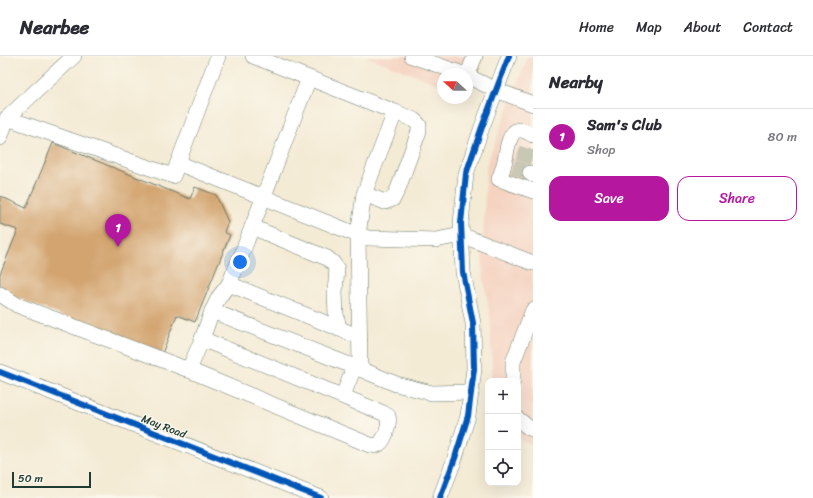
<!DOCTYPE html>
<html lang="en">
<head>
<meta charset="utf-8">
<style>
	body { margin:0; font-family:Sriracha,sans-serif; background:#f7f7f7; color:#2b2b33 }
	.controls { position:absolute; right:12px; bottom:12px; display:grid; overflow:hidden; border-radius:8px; box-shadow:0 4px 16px #0002 }
	.controls button { width:36px; height:36px; display:grid; place-items:center; padding:0; border:0; border-bottom:1px solid #e1e1e2; background:#fff; color:#2b2b33; font:20px sans-serif }
	.compass { position:absolute; left:437px; top:12px; width:36px; height:36px; border-radius:50%; background:#fff; box-shadow:0 4px 16px #0002; rotate:291deg }
	.scale { position:absolute; left:12px; bottom:10px; width:79px; box-sizing:border-box; padding-left:4px; border:2px solid #1f3d34; border-top:0; font-size:11px; line-height:14px; white-space:nowrap; color:#1f3d34; -webkit-text-stroke:3px #fbf7ec; paint-order:stroke }
	.you { position:absolute; left:240px; top:206px; width:14px; height:14px; margin:-10px; border:3px solid #fff; border-radius:50%; background:#1a73e8; box-shadow:0 0 0 6px #1a73e833 }
	.badge { display:grid; place-items:center; width:26px; height:26px; border-radius:50%; background:#b5179e; color:#fff; font-size:13px; font-weight:700 }
	.pin { position:absolute; translate:-50% -33px; filter:drop-shadow(0 1px 2px #0008) }
	.pin::after { content:''; position:absolute; top:21px; width:14px; height:12px; background:inherit; clip-path:polygon(0 0,100% 0,50% 100%) }
	.list { margin:0; padding:0; list-style:none }
	h2 { display:flex; justify-content:space-between; align-items:center; height:52px; margin:0; padding:0 16px; font-size:17px }
	h2 small { font-size:13px; font-weight:400; color:#7c7c81 }
	.list li { display:grid; grid-template-columns:26px 1fr auto; gap:12px; align-items:center; box-sizing:border-box; height:56px; padding:0 16px; border-top:1px solid #e1e1e2 }
	.list b { display:block; font-size:15px; white-space:nowrap }
	.list p { margin:0; font-size:13px; white-space:nowrap; color:#7c7c81 }
	.list em { font-size:13px; font-style:normal; color:#7c7c81 }
	.actions { display:flex; gap:8px; padding:12px 16px }
	.actions a { flex:1; padding:9px 0; border:1px solid #b5179e; border-radius:12px; text-align:center; font-size:14px; color:#b5179e }
	.actions .main { background:#b5179e; color:#fff }
	.icon { flex:none; width:22px; height:22px; fill:none; stroke:currentColor; stroke-width:2; stroke-linecap:round; stroke-linejoin:round }
	.map { position:relative; flex:none; width:533px; height:442px; overflow:hidden }
	header { display:flex; align-items:center; gap:24px; box-sizing:border-box; height:56px; padding:0 20px; background:#fff; border-bottom:1px solid #e1e1e2 }
	header strong { font-size:19px }
	nav { display:flex; gap:22px; margin-inline-start:auto; font-size:14px }
	main { display:flex }
	aside { flex:1; background:#fff }
	.map>svg:first-child { display:block }
	.built { fill:#f5d3c1 }
	.building { fill:#d3a46f }
	.lines { fill:none; stroke-linecap:round; stroke-linejoin:round }
	.minor-tunnel { stroke:#c9c8b5; stroke-width:15; stroke-dasharray:15 8; stroke-linecap:butt }
	.minor-casing { stroke:#6a7a6c; stroke-width:16 }
	.minor { stroke:#fff; stroke-width:15 }
	.cycleway-casing { stroke:#fbf7ec; stroke-width:8 }
	.cycleway { stroke:#0057b8; stroke-width:6 }
	.labels { text-anchor:middle; stroke-width:3; stroke-linejoin:round; paint-order:stroke }
	.street-label { font-size:11px; fill:#1f3d34; stroke:#fbf7ec }
</style>
</head>
<body>
<header>
<strong>Nearbee</strong>
<nav><a>Home</a><a>Map</a><a>About</a><a>Contact</a></nav>
</header>
<main>
<div class="map">
<svg width="533" height="442" viewBox="0 0 533 442">
	<rect width="100%" height="100%" fill="#fbf7ec"/>
	<filter id="ink" filterUnits="userSpaceOnUse"><feTurbulence type="fractalNoise" baseFrequency=".025" numOctaves="2"/><feDisplacementMap in="SourceGraphic" scale="8" xChannelSelector="R" yChannelSelector="G"/><feConvolveMatrix kernelMatrix="1 2 1 2 8 2 1 2 1" color-interpolation-filters="sRGB"/></filter>
	<filter id="wash" filterUnits="userSpaceOnUse"><feTurbulence type="fractalNoise" baseFrequency=".012" numOctaves="4" result="noise"/><feDisplacementMap in="SourceGraphic" scale="16" xChannelSelector="R" yChannelSelector="G"/><feGaussianBlur stdDeviation="0.9" result="paint"/><feColorMatrix in="noise" values="0 0 0 0 0 0 0 0 0 0 0 0 0 0 0 0 0 1.4 0 .05"/><feComposite in="paint" operator="in"/></filter>
	<g filter="url(#wash)">
		<rect width="100%" height="100%" fill="#f4ebd5"/>
		<g class="built">
			<polygon points="365,0 484,0 470,40 467,39 467,18 443,18 443,30"/>
			<polygon points="528,0 533,0 533,389 518,383 518,325 491,325 492,310 490,260 482,212 486,110"/>
		</g>
		<g id="blocks">
			<polygon class="building" points="53,87 190,143 195,131 216,139 228,166 224,176 230,179 195,266 177,259 161,300 0,235 0,218 18,174 0,168 0,140 26,152"/>
		</g>
	</g>
	<g filter="url(#ink)">
		<use href="#blocks" fill-opacity="0" stroke="#6a7a6c" stroke-width="1"/>
		<g class="lines">
			<g class="minor-tunnel">
				<polyline points="518,97 533,102"/>
				<polyline points="513,111 530,117"/>
			</g>
			<g class="minor-casing">
				<g id="minor">
					<polyline points="253,0 395,56 364,138 358,179 360,313"/>
					<polyline points="412,0 463,18"/>
					<polyline points="475,0 467,20 496,34 533,48"/>
					<polyline points="7,62 173,120 218,0"/>
					<path d="M533 79C529 77 523 73 518 74 507 77 507 99 504 108 503 113 501 118 499 123L533 135"/>
					<polyline points="0,82 7,62 74,0"/>
					<polyline points="178,107 358,179 368,182 436,184 461,179 533,207"/>
					<polyline points="530,117 533,119"/>
					<polyline points="364,138 385,146 393,143 398,133 419,75 419,69 414,64 395,56"/>
					<polyline points="252,171 327,202 333,207 337,213 335,237 336,258 339,273"/>
					<polyline points="229,228 360,281"/>
					<polyline points="0,238 17,249 189,314 202,283 212,255 360,313 396,328 432,337 471,336"/>
					<polyline points="212,255 219,241 229,228 241,200 309,22"/>
					<path d="M189 314 370 389C373 389 375 390 377 389 385 387 390 367 388 360L383 357 202 283"/>
					<polyline points="0,316 321,442"/>
					<polyline points="513,325 513,306 533,254"/>
					<polyline points="343,340 354,311"/>
					<polyline points="518,363 529,372 533,373"/>
					<polyline points="440,442 455,402 468,360 474,313 473,267 463,216 461,167 466,118 482,71 509,0"/>
				</g>
			</g>
			<use href="#minor" class="minor"/>
			<g class="cycleway-casing">
				<g id="cycleway">
					<polyline points="0,316 321,442"/>
					<polyline points="440,442 455,402 468,360 474,313 473,267 463,216 461,167 466,118 482,71 509,0"/>
				</g>
			</g>
			<use href="#cycleway" class="cycleway"/>
		</g>
	</g>
	<g class="labels">
		<g class="street-label">
			<text transform="translate(164 370) rotate(21)" y="4">May Road</text>
		</g>
	</g>
</svg>
<div class="controls">
<button>+</button>
<button>−</button>
<button><svg class="icon" aria-label="locate" viewBox="0 0 24 24"><circle cx="12" cy="12" r="6"/><path d="M12 2v4M12 18v4M2 12h4M18 12h4"/></svg></button>
</div>
<svg class="compass" viewBox="-18 -18 36 36"><path d="M0-13l5 13h-10z" fill="#e53935"/><path d="M0 13l5-13h-10z" fill="#7c7c81"/></svg>
<div class="scale">50 m</div>
<div class="you"></div>
<div class="pin badge" style="left:118px;top:191px">1</div>
</div>
<aside>
<h2>Nearby<small></small></h2>
<ul class="list">
<li><span class="badge">1</span><div><b>Sam's Club</b><p>Shop</p></div><em>80 m</em></li>
</ul>
<div class="actions"><a class="main">Save</a><a>Share</a></div>
</aside>
</main>
</body>
</html>
